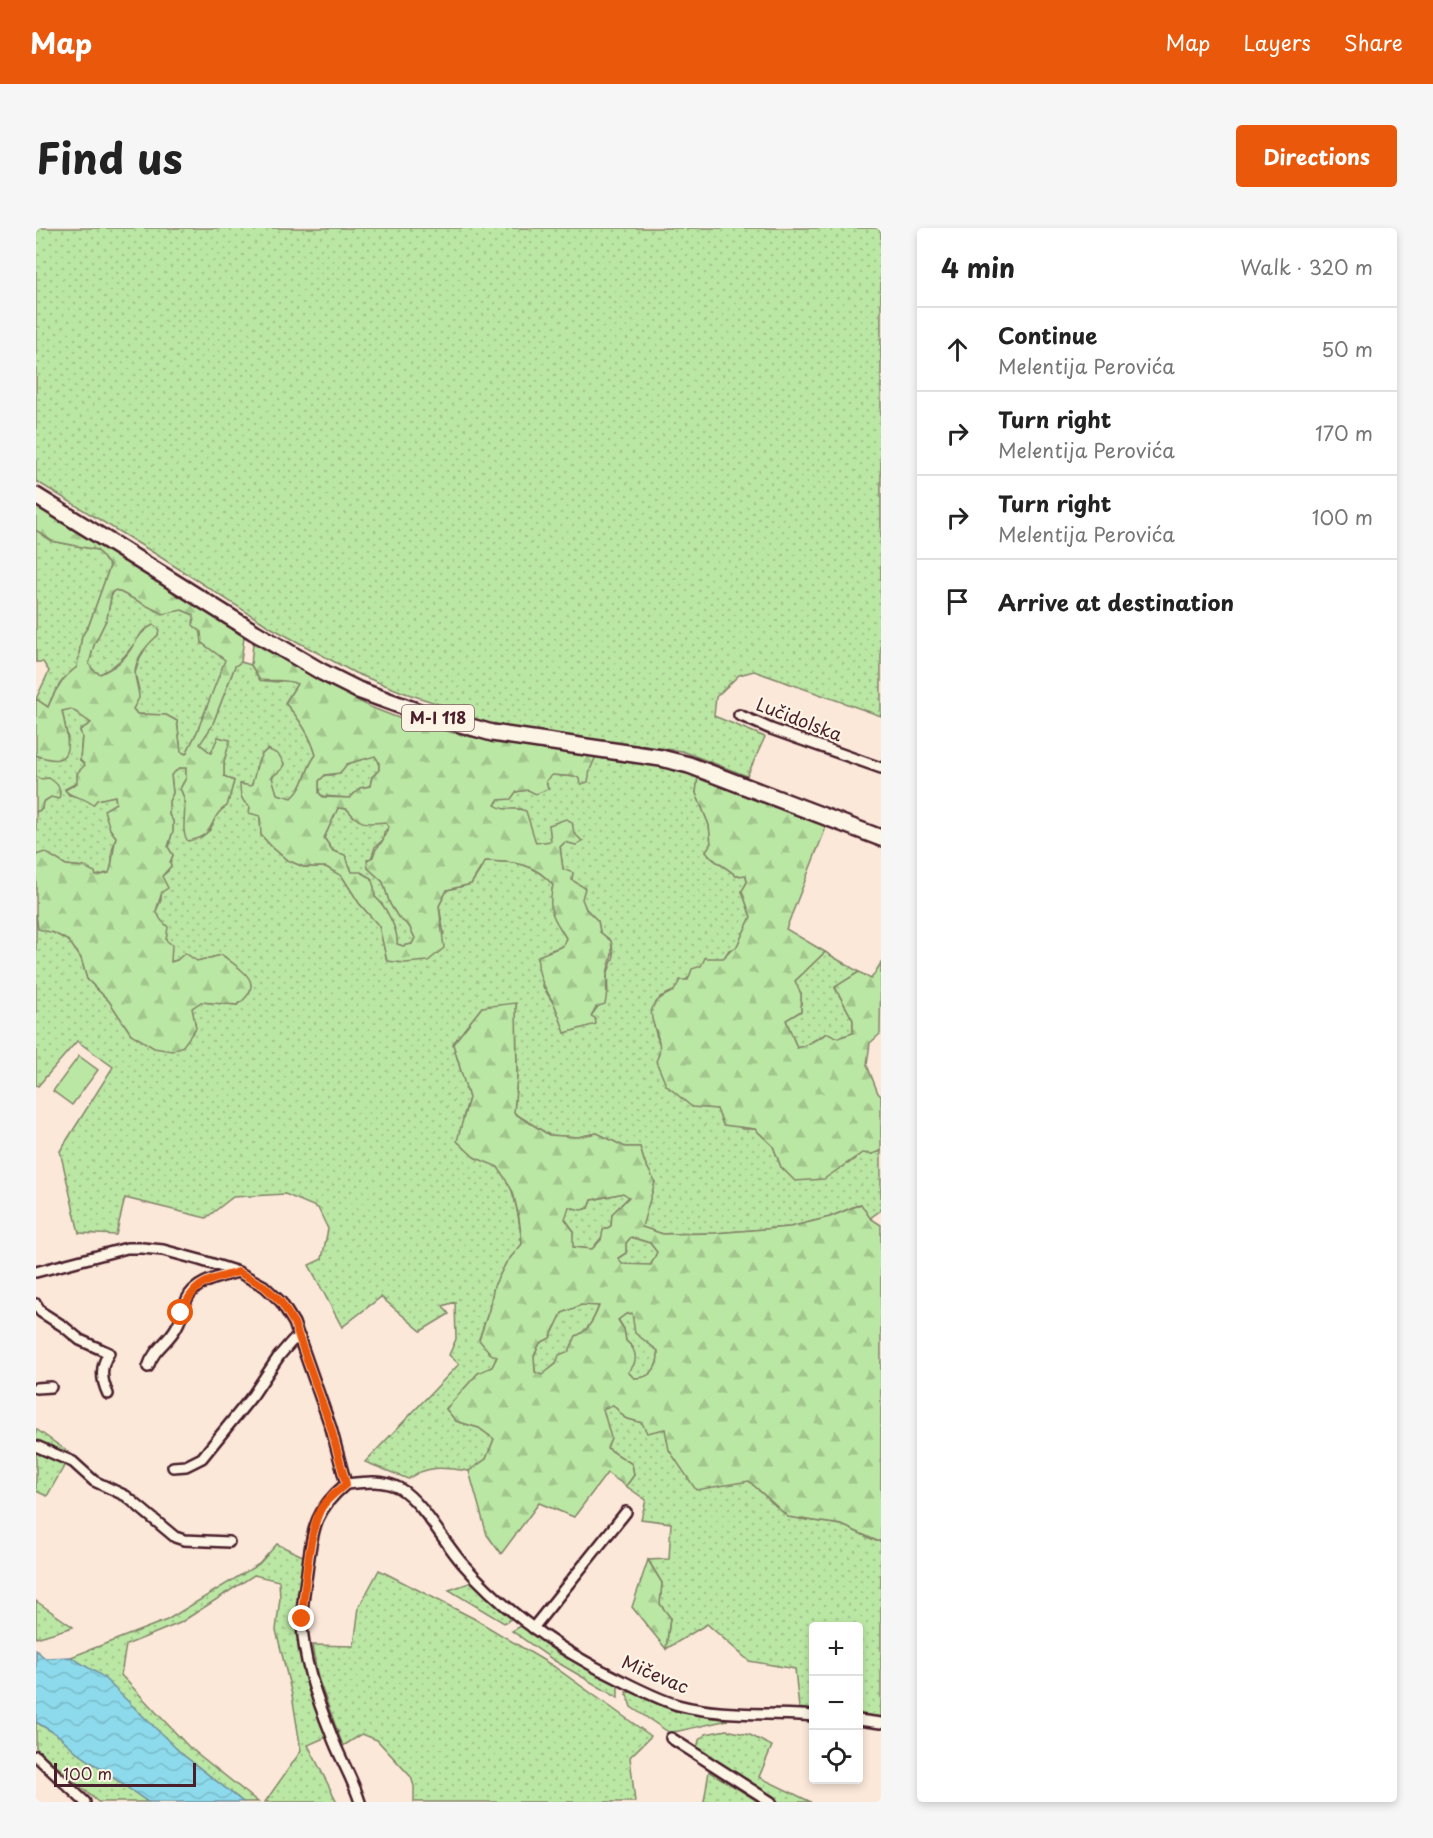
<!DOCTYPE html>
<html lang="en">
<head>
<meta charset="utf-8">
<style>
	body { margin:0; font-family:"Playpen Sans",sans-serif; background:#f6f6f6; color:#222 }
	.controls { position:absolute; right:18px; bottom:18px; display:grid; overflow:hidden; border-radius:6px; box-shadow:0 3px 9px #0003 }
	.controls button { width:54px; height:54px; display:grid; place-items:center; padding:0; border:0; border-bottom:2px solid #e0e0e0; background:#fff; color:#222; font:30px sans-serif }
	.scale { position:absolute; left:18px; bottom:15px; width:142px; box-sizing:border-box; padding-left:6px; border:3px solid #4a1f2b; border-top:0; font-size:16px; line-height:21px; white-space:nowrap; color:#4a1f2b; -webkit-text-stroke:4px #fcf5e5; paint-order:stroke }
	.stop { position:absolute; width:18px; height:18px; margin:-14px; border:4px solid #ea580c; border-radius:50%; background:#fff }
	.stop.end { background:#ea580c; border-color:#fff; box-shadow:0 2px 6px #0008 }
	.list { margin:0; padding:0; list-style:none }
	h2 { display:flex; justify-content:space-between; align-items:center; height:78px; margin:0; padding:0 24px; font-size:26px }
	h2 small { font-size:20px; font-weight:400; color:#767676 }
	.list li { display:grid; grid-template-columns:39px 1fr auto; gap:18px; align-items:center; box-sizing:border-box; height:84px; padding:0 24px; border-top:2px solid #e0e0e0 }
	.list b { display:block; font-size:22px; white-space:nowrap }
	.list p { margin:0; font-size:20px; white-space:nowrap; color:#767676 }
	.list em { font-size:20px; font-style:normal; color:#767676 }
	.icon { flex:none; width:33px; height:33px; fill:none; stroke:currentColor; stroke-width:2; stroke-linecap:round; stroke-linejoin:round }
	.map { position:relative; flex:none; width:845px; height:1574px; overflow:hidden; border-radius:6px }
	header { display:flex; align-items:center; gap:36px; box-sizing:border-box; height:84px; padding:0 30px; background:#ea580c; color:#fff }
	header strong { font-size:28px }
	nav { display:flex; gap:33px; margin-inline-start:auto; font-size:21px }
	.intro { display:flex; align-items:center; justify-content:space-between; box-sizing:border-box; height:144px; padding:0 36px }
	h1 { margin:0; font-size:42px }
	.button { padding:15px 27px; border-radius:6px; background:#ea580c; color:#fff; font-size:21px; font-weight:700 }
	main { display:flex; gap:36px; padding:0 36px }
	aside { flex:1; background:#fff; border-radius:6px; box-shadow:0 3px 9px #0003 }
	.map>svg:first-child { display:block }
	.grass { fill:url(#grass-dots); stroke:#828368; stroke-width:1.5 }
	.forest { fill:url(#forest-firs); stroke:#828368; stroke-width:1.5; fill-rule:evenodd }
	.garden { fill:#bbe7a4; stroke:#828368; stroke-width:1.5 }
	.water { fill:url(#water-waves); stroke:#728f9e; stroke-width:1.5 }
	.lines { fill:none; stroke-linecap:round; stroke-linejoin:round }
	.minor-casing { stroke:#4a1f2b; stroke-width:14 }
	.primary-casing { stroke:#4a1f2b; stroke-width:20 }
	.minor { stroke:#fcf5e5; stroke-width:9 }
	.primary { stroke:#fcf5e5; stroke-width:15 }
	.route { stroke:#ea580c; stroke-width:8 }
	.labels { text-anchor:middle; stroke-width:4.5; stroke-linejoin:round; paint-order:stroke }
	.shield { fill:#fcf5e5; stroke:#7f5f63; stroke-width:1.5 }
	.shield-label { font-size:16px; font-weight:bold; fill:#4a1f2b }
	.street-label { font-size:18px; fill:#4a1f2b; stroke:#fcf5e5 }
</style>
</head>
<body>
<header>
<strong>Map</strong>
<nav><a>Map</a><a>Layers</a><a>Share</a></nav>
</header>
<div class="intro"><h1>Find us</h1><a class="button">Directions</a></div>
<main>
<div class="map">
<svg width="845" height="1574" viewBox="0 0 845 1574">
	<defs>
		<pattern id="grass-dots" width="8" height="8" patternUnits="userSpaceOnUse" patternTransform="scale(1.5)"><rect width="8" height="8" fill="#bbe7a4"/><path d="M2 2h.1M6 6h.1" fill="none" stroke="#a2c68d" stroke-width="1.8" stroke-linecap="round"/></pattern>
		<pattern id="forest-firs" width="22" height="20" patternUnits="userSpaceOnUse" patternTransform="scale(1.5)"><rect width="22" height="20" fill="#bbe7a4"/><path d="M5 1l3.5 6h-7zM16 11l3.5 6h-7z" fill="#a2c68d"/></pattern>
		<pattern id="water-waves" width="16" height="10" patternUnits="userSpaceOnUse" patternTransform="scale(1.5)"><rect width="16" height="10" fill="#8cdaeb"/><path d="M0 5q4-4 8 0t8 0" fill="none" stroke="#7abbca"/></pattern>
	</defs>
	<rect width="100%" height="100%" fill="#fbe8d9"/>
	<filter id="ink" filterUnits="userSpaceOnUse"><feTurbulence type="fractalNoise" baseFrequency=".0167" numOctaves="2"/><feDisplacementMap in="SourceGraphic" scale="12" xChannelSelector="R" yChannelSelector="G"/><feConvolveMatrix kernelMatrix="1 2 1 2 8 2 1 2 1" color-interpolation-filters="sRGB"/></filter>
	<g filter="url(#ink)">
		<g class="grass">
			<polygon points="0,0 845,0 845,488 718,443 703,447 680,469 678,488 729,509 711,548 646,523 485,503 437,491 412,479 369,465 319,445 234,399 118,325 0,253"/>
			<path d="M0 302 16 313 61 322 74 338 53 397 46 408 41 439C26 450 19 462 12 479L0 471 13 443 7 434H0Z"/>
			<path d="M80 362 127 385 146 382 158 387 165 404 166 415 190 432 161 504 150 526 145 524 141 493 130 487 101 486 97 481 103 462 99 445 104 430 112 416 122 407 108 402C95 421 85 436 64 446L56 442 53 436 58 417 71 390 76 364Z"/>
			<path d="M205 434 215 437 224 452 241 454 251 451 261 456 249 475C263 490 274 506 280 527 269 540 270 558 256 570L241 566 235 549 246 541 220 539 219 549 215 559 205 556 214 579 224 588 225 607 236 619 251 632 268 639H290L306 648 323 675 343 698 351 733 408 706 403 678 411 662 435 656 450 633C479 634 497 634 517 657 513 675 521 695 530 710L527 718 512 723 506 757 519 778 530 805 555 788 572 765 571 747 578 728 575 713 564 704 562 693 550 681 535 652 527 641 524 619 529 614 540 617 546 613 500 615 485 581 466 582 459 577C468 561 495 562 512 561L510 553 516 547 542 549 546 556 560 528C598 531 626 537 662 549L660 565 673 597 675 615 670 624C678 635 690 638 700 648L710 647 711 654 706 663 715 689 700 720 693 722 688 730 665 738 638 763 624 769C622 778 617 793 619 802 622 818 630 816 621 834L631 857 681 881 706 901H719L737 918 745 939 812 936 826 925 836 926 845 923V982L834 990 824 976 794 989 754 999 679 1005 627 1006 605 999 619 954 608 933 604 919H589L561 905 542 909 513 907 478 885 481 847 480 776 446 779 417 816 433 870 427 890 438 929C445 932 453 934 460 938 479 950 484 996 486 1017L470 1035 458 1058 453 1082 443 1111 461 1129 456 1139 442 1145 410 1181 420 1193 443 1200 458 1211 450 1231 433 1243C410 1240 392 1236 372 1251L329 1234 423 1136 413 1127 420 1111 419 1074 407 1078 413 1086 385 1103 345 1069 306 1099 273 1037 286 1031 292 1001 282 980 249 966 197 969 170 990 89 970 80 1007 43 1005 24 923 77 839 41 813 2 858 0 857V685L2 700 18 705 33 713 45 730 51 751 73 773 95 806 159 800 156 780 164 774 201 777 195 734 186 727 161 733 141 732 134 734 130 712 120 683 125 672 126 648 132 643 137 627 132 619 137 603V593L133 587V573L137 565 135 547 144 540H150V550L144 561 148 567 149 597 164 610 174 602 182 582 191 577 198 553 188 548V534L193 512 175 525 163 516 176 498 199 438Z"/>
			<path d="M35 480 55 495 44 503 46 509 44 532 50 536 41 555 29 561 33 567C50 570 63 571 79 568L80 576 74 601 80 609 76 623V640L73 645 60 648 48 639 30 637 9 625 0 627V584L6 581V574L15 569 0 548V527L4 529 32 511 26 483Z"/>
			<polygon points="339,527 343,534 343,542 336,549 334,558 324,560 314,570 287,568 283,565 283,553 289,547 297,547 311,536"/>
			<path d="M302 580 311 581 318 589 349 594 353 599 348 604 347 612 339 619 332 640 347 654 354 676 362 689 373 698 379 710 376 716 367 718 361 716C356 698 354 681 339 669L338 659 316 644 309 627 297 623 288 610Z"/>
			<polygon points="789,724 823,744 799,760 817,792 817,805 802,810 791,805 770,817 761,820 750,792 765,783 765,766 759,753"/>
			<polygon points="587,965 594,968 576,986 575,998 556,1021 536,1019 537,1002 529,991 533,979 553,980 556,972"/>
			<polygon points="595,1009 614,1015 621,1024 615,1037 586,1037 582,1030 590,1025 590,1015"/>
			<path d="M545 1077H563C559 1089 552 1104 540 1108L533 1124 506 1148 499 1144 498 1128 504 1115 514 1110 526 1085Z"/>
			<path d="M597 1085 614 1115 622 1123C623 1139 615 1151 598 1150L592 1144 597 1119 590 1113 588 1101 582 1091 590 1086Z"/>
			<polygon points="578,1177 589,1190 629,1201 660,1261 713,1253 752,1289 806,1297 840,1313 845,1313 845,1489 823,1486 822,1398 778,1398 777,1482 763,1480 759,1441 713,1433 671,1396 630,1421 634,1390 624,1376 626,1355 612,1332 633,1331 635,1295 605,1291 610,1272 590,1258 598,1247 596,1236 571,1220 567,1180"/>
			<polygon points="0,1201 35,1226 11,1268 0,1263"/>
			<polygon points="241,1316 273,1331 268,1417 295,1507 272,1517 301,1574 229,1574 265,1523 256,1467 240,1402 244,1370 243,1353 218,1347 144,1395 90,1417 85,1447 152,1518 222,1574 207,1574 146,1526 35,1429 131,1392 223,1336"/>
			<polygon points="343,1342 437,1390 517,1438 615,1508 594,1529 599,1574 378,1574 378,1558 375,1549 341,1512 326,1506 307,1518 282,1450 276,1417 318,1418 323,1379"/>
			<polygon points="436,1354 475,1391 468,1395 413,1362"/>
			<polygon points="0,1373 37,1399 0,1410"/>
			<polygon points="485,1398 523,1426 582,1456 582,1470 519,1433 476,1403"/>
			<polygon points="590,1464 598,1464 641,1484 692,1492 634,1505 595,1479"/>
			<polygon points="0,1494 22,1507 42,1525 112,1574 62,1574 0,1520"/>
			<polygon points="690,1502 714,1507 736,1518 723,1549 775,1574 743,1574 661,1521 663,1512 670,1506"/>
			<polygon points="673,1543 723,1574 668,1574"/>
		</g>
		<g class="forest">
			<path d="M0 277 73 321 208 409 205 434 199 438 176 498 164 516 175 525 182 509 194 512 188 534V548L198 553 191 578C171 589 183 607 152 613 142 602 155 578 144 561L150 550V540H144L135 547 137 565 133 573V587L137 593V603L132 619 137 627 134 634 135 638 126 648 132 660 126 664 120 683 125 692 132 699 130 712 136 717 135 734 141 732 149 725 161 733 186 727C205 742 232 755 201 777L165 774 156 780 160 800 147 818 136 823 118 820 95 806 73 773 51 751 45 730 33 713 18 705 2 701 0 685V627L9 624 30 637 48 639 59 644 60 648 73 645C77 636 77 621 80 609L74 601 68 582 80 575 79 568 61 572 57 577C46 567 36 571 29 562L41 555V545L49 537 44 532 46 509 44 502 55 495 35 481 26 483C31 508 43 544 0 527V471L12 479C19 462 26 450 41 439L46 408 53 397 74 338 61 322 16 313 0 302ZM80 362 127 386 146 382 158 387 157 397 165 404 166 415 189 432 161 504 150 526 145 524 141 493 130 487 101 486 97 481 103 470C103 461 99 453 99 445 99 430 112 416 122 407L123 401 117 397C102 404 99 418 88 430 81 438 73 442 64 446L57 442 53 436 58 417 71 390 76 364Z"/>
			<path d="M217 415 334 479 373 494 435 509 560 528 554 542 552 554 545 556 542 549 516 547 510 553 512 561 500 566 492 562 480 564 475 571 462 572 459 577C471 585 478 578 490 583L500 615 515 613 513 597 530 591 536 594 538 605 546 613 540 617 529 614 524 619 527 641 537 645 536 652 549 660 546 671 550 681 562 693 564 704 575 713C578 732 574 729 571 746 570 756 572 765 569 776L560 779 555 788 559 790 560 796 529 805C526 796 523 787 519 778 510 760 500 749 502 728L527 718 530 710C517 688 511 685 517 657 497 634 479 634 449 633L435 656 411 662 403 678 408 720 392 733 369 735 351 733 343 698 323 675 306 648 290 639H268L251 632 236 619 225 607 224 588 213 585 214 579C205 573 204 567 204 556L215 558C221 545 219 529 232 521L243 527 248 535 246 541 236 549 241 566 256 570C270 558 269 540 280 527 274 506 263 490 249 475L261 456C249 450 237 454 224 452L215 437ZM339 528 343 534V542L336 549 334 558 324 560 314 570 287 569 283 565V553L289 547 304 545 311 536ZM302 580 311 581C324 597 329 596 349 594L353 599C349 604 350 606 347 612 343 620 340 617 337 629L331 632 332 640 347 654 354 676 362 689 373 698 379 710 376 716 367 718 361 716C363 703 349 677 339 669L338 659 335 650 325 644H316L309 627 297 623 288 610Z"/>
			<path d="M0 548 4 551 13 550C22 556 26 560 23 571L15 569 7 574 6 581 0 584Z"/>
			<path d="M662 549 791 597 750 701 789 724 759 753 765 766V783L750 792 761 820 770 817 792 805 802 810 817 805V792L799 759 823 744 835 751 845 735 844 806 834 815 831 837 842 865 845 868V923L836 926 826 925 788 951 759 953 745 939 737 918 719 901 687 897 681 881 656 879 630 857 620 833C636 804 590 783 638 763L644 752H652L656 741 665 738 669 730H688L694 722 700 720 715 689 706 663 711 654 710 647 700 648C690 638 678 635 670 623L675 615 673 597 660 565Z"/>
			<path d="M480 775 481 847 478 885 513 907 542 909 561 905 589 919H604L608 933 619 954 606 999 627 1006 679 1005 754 999 794 989 825 976 834 990 845 997V1313H841L806 1297 752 1289 713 1253 660 1262 633 1222 629 1201 611 1205 606 1195 589 1190 577 1177 567 1181 575 1210 571 1220 596 1236 598 1247 590 1258 571 1245 538 1289 503 1275 465 1326 451 1307 433 1243 450 1231 458 1211 443 1200 420 1193 410 1181 442 1145 456 1139 461 1129 455 1126 443 1112 453 1082 458 1058 470 1035 486 1016 483 990 477 964 462 939 438 929 421 913 433 870 417 816 446 779ZM587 965 593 969 576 986 575 998 567 1002 565 1012 556 1021 537 1019V1002L529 991 533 979 545 982 553 980 556 972ZM595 1009 614 1015 621 1024 615 1037 586 1036 582 1030 590 1025V1015ZM545 1077 563 1078C559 1089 552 1104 540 1108L533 1123 523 1127 520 1136 506 1147 499 1144 498 1128 504 1115 514 1110 526 1085ZM596 1085 599 1105 622 1123C623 1139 615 1151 598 1150L592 1144C603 1134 601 1122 590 1113L588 1101 582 1092 590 1086Z"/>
			<polygon points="612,1332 626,1355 624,1376 634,1389 630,1421 596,1379"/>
		</g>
		<polygon class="garden" points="43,828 62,842 36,877 17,863"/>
		<polygon class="water" points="0,1422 9,1430 35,1429 66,1448 146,1526 207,1574 112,1574 42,1525 22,1507 0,1494"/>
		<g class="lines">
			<g class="minor-casing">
				<g id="minor">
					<polyline points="703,487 735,501 845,540"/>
					<path d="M0 1044 91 1020H106L127 1022 164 1032 202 1044 228 1058 245 1074 258 1095 295 1200 310 1256C280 1281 277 1299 272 1336 270 1354 266 1373 266 1391 266 1430 281 1471 295 1506 303 1529 317 1551 324 1574"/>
					<path d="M0 1076 5 1084 27 1098 44 1112 73 1125C64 1139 65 1151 72 1166"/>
					<path d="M112 1139C118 1120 133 1114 141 1098 146 1090 147 1080 151 1071 159 1053 184 1049 202 1044"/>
					<polyline points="0,1160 15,1159"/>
					<polyline points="0,1218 37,1234 58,1253 90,1268 139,1309 148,1312 193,1314"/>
					<polyline points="137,1239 150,1238 166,1230 217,1167 243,1128 256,1113 264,1110"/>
					<path d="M310 1256C327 1254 347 1251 363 1260 387 1274 408 1315 427 1336 464 1378 511 1413 559 1439 581 1450 619 1471 642 1477 686 1489 733 1484 778 1488"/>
					<polyline points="497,1400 590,1284"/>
					<polyline points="822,1492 845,1495"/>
					<polyline points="635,1510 735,1574"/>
					<polyline points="0,1528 49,1574"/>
				</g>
			</g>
			<g class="primary-casing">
				<polyline id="primary" points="0,268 218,404 286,444 322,462 383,484 456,505 625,530 653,537 845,610"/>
			</g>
			<use href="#minor" class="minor"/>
			<use href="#primary" class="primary"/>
		</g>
	</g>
	<g class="lines" filter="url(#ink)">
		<path class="route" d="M145 1085C158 1053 171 1053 202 1044L228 1058 245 1074 258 1095 295 1200 310 1256C302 1263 292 1270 286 1279 273 1299 268 1366 266 1391"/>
	</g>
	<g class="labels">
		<rect class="shield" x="366" y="477" width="72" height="26" rx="4.5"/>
		<g class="shield-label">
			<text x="402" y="496">M-I 118</text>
		</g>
		<g class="street-label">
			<text transform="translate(763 492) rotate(21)" y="6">Lučidolska</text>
			<text transform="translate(619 1447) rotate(23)" y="6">Mičevac</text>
		</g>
	</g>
</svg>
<div class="controls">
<button>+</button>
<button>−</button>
<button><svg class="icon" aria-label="locate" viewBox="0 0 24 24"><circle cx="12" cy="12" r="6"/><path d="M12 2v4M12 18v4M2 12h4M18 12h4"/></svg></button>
</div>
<div class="scale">100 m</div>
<div class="stop" style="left:145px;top:1085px"></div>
<div class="stop end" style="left:266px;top:1391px"></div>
</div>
<aside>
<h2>4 min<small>Walk · 320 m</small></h2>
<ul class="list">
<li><svg class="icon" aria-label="ahead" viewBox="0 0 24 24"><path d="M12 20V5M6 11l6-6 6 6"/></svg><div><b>Continue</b><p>Melentija Perovića</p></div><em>50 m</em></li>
<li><svg class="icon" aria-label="right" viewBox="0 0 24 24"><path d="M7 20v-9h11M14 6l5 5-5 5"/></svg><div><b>Turn right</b><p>Melentija Perovića</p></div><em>170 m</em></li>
<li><svg class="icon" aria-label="right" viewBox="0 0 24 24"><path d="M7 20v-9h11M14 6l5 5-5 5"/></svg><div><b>Turn right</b><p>Melentija Perovića</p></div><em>100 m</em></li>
<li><svg class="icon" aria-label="arrive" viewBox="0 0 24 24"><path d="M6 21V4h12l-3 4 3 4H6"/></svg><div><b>Arrive at destination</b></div></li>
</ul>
</aside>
</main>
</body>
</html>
